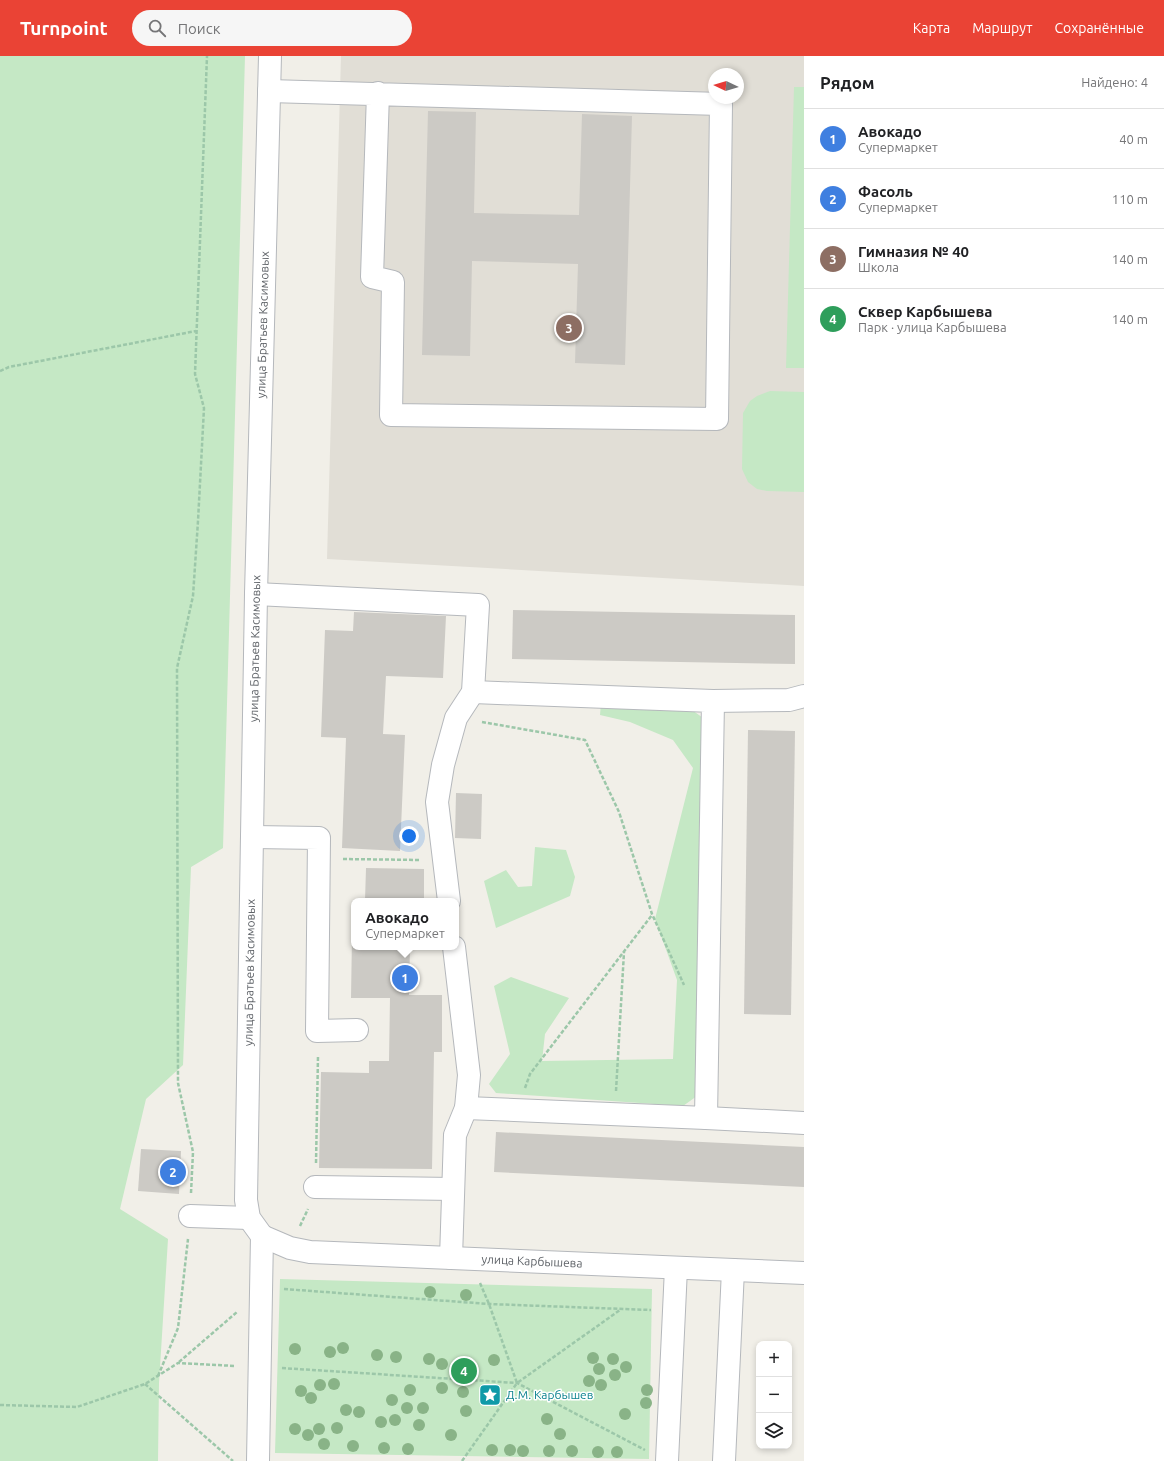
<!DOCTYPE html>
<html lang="ru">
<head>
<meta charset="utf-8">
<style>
	body { margin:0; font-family:Ubuntu,sans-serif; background:#f6f6f6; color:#202124 }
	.controls { position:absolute; right:12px; bottom:12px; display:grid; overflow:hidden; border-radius:8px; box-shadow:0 2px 6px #0003 }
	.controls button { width:36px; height:36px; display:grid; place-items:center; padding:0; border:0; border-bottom:1px solid #e0e0e0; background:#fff; color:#202124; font:20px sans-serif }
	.compass { position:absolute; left:708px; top:12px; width:36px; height:36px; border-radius:50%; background:#fff; box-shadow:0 2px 6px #0003; rotate:274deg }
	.you { position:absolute; left:409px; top:780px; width:14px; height:14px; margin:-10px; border:3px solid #fff; border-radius:50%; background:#1a73e8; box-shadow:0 0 0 6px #1a73e833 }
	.badge { display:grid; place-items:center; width:26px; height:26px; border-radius:50%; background:#ea4335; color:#fff; font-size:13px; font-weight:700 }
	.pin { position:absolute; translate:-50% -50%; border:2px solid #fff; box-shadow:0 1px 4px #0006 }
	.popup { position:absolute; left:351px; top:842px; width:108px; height:52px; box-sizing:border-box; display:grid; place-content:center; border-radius:8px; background:#fff; filter:drop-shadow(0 1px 3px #0005); font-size:13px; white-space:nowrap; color:#757577 }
	.popup b { font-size:15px; color:#202124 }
	.popup::after { content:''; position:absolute; left:50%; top:100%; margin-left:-8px; border:8px solid transparent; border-top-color:#fff }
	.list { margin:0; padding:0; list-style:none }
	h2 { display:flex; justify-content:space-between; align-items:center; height:52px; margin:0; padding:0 16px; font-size:17px }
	h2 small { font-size:13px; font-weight:400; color:#757577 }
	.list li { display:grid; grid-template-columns:26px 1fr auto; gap:12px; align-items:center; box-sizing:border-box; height:60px; padding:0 16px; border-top:1px solid #e0e0e0 }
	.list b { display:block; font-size:15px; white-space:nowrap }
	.list p { margin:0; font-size:13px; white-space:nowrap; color:#757577 }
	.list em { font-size:13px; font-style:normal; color:#757577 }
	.icon { flex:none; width:22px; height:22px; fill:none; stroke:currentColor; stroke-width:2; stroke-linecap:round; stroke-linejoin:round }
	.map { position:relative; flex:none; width:804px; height:1405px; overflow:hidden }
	header { display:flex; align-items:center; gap:24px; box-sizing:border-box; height:56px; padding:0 20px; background:#ea4335; color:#fff }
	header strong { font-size:19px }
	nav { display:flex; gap:22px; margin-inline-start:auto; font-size:14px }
	.search { width:280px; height:36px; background:#f6f6f6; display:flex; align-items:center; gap:10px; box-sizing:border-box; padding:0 14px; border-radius:22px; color:#757577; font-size:15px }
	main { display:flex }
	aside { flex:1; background:#fff }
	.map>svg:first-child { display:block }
	.education { fill:#e1ded6; fill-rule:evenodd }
	.green { fill:#c5e8c5 }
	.building { fill:#cccac5 }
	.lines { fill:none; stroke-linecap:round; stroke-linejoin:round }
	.minor-casing { stroke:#b5b8bc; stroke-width:24 }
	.path { stroke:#9cc7a9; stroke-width:2.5; stroke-dasharray:4 2; stroke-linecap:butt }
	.minor { stroke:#fff; stroke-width:22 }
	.tree { fill:#89b387 }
	.labels { text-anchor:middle; stroke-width:3; stroke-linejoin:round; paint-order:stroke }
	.street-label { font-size:12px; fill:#5f6368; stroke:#fff }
	.culture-label { font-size:12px; fill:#0d838f; stroke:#fff; text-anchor:start }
</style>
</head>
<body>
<header>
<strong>Turnpoint</strong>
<div class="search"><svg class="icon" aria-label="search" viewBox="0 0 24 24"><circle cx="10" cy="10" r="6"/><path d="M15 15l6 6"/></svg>Поиск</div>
<nav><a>Карта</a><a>Маршрут</a><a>Сохранённые</a></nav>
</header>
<main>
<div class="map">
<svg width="804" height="1405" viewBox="0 0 804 1405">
	<rect width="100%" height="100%" fill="#f1efe8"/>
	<path class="education" d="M341 0H804V530L327 503ZM714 18H738V42H714Z"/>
	<g class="green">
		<polygon points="0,0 245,0 223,792 191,811 183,1009 146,1043 120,1153 168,1183 159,1327 158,1405 0,1405"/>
		<polygon points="794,31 804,31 804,312 786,312"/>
		<polygon points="770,335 804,336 804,436 767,435 757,433 748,426 742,413 743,357 750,345 757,340"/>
		<polygon points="601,647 692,654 710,667 697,1040 683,1050 496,1037 489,1028 510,998 494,930 511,921 569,942 545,978 542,1005 673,1003 677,924 655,863 693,712 673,684 630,666 600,659"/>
		<polygon points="535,791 566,794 575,821 570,840 496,872 484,825 506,814 518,831 532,830"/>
		<polygon points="280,1223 652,1233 649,1403 275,1397"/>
	</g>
	<g class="building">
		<polygon points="428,55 476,56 474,157 579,159 582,58 632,60 625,309 575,307 578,208 472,205 470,300 422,299"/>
		<polygon points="513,554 795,559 795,608 512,603"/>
		<polygon points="354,556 446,560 443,622 386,620 383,678 405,679 400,795 342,792 346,682 321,681 325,574 353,575"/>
		<polygon points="748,674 795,675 791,959 744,958"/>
		<polygon points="456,737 482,738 481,783 455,782"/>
		<polygon points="366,812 424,813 424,845 365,845"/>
		<polygon points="352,880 354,880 354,891 410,891 409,939 442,939 442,996 434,996 432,1113 319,1112 321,1016 369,1017 369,1005 389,1005 390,942 351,942"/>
		<polygon points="496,1076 804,1091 804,1131 494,1116"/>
		<polygon points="141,1093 181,1095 179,1138 138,1135"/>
	</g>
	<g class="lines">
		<g class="minor-casing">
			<g id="minor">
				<polyline points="269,35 721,48 717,363 391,359 393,226 372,221 378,37"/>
				<polyline points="256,538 478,549 473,636 456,662 443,709 437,746 449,845"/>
				<polyline points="713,645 789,644 804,640"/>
				<polyline points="252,781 319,782 317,975 357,974"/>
				<polyline points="466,1052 706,1062 713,645 473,636"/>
				<polyline points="706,1062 804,1067"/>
				<polyline points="315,1131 453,1133"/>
				<polyline points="190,1160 249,1162"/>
				<path id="s1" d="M262 1180 249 1162 246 1144 256 538 270 0"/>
				<path id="s2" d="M262 1180 290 1192 310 1196 804 1217"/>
				<polyline points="451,1202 455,1079 466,1052 469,1019 454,891"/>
				<polyline points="258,1405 262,1180"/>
				<polyline points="667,1405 676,1212"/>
				<polyline points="724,1405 733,1214"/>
			</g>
		</g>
		<g class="path">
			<polyline points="0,315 9,311 196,275"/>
			<polyline points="482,666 585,684 619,756 652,858 684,929"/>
			<polyline points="343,803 420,804"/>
			<polyline points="525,1032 530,1018 652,859"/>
			<polyline points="616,1035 624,896"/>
			<polyline points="316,1107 318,1000"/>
			<polyline points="191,1137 193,1096 178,1027 177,612 193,540 198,465 204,352 195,318 207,0"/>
			<polyline points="300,1170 308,1153"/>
			<polyline points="480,1227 489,1248 517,1327 620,1254"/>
			<polyline points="284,1233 489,1248 651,1254"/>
			<polyline points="179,1306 237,1256"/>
			<polyline points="282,1312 517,1327 645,1394"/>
			<polyline points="158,1320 178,1272 188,1183"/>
			<polyline points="145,1328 233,1405"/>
			<polyline points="0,1349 77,1351 145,1328 178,1307 236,1310"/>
			<polyline points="462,1405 517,1327"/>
		</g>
		<use href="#minor" class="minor"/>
	</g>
	<g class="tree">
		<circle cx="430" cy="1236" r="6"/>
		<circle cx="466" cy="1239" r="6"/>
		<circle cx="343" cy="1292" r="6"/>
		<circle cx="295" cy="1293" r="6"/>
		<circle cx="330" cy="1296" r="6"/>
		<circle cx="377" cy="1299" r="6"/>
		<circle cx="396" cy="1301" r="6"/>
		<circle cx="593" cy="1302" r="6"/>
		<circle cx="429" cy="1303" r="6"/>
		<circle cx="613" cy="1303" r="6"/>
		<circle cx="494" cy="1304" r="6"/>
		<circle cx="465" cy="1306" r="6"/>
		<circle cx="442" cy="1308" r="6"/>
		<circle cx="626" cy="1311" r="6"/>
		<circle cx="599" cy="1313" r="6"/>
		<circle cx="615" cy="1319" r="6"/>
		<circle cx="589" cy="1325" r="6"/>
		<circle cx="334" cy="1328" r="6"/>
		<circle cx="320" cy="1329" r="6"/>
		<circle cx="601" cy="1329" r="6"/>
		<circle cx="442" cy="1332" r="6"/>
		<circle cx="410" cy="1334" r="6"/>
		<circle cx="647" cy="1334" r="6"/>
		<circle cx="301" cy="1335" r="6"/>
		<circle cx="463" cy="1336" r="6"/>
		<circle cx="311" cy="1342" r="6"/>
		<circle cx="392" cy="1344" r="6"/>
		<circle cx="646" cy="1347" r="6"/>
		<circle cx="407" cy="1352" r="6"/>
		<circle cx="423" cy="1352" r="6"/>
		<circle cx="346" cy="1354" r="6"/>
		<circle cx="466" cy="1355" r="6"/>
		<circle cx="359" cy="1356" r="6"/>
		<circle cx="625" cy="1358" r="6"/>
		<circle cx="547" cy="1363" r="6"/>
		<circle cx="395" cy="1364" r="6"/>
		<circle cx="381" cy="1366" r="6"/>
		<circle cx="419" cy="1369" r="6"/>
		<circle cx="337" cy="1372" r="6"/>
		<circle cx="295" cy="1373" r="6"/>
		<circle cx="319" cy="1373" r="6"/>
		<circle cx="560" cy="1378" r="6"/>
		<circle cx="308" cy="1379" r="6"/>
		<circle cx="451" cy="1379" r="6"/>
		<circle cx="324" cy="1388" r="6"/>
		<circle cx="353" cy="1390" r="6"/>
		<circle cx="384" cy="1392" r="6"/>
		<circle cx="408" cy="1393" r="6"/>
		<circle cx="492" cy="1394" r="6"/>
		<circle cx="510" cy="1394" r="6"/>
		<circle cx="523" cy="1395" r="6"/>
		<circle cx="549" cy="1395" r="6"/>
		<circle cx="572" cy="1395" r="6"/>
		<circle cx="598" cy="1396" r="6"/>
		<circle cx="617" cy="1396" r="6"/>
	</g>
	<defs>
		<g id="sight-square" transform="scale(1.15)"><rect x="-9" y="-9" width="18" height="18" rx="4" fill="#0f9aa8" stroke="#fff"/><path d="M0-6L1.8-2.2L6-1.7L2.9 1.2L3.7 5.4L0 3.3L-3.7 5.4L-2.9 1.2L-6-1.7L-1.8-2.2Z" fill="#fff"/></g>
	</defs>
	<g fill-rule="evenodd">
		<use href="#sight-square" x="490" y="1339"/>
	</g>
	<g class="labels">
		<g class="street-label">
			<text dy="4" stroke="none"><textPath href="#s1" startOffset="916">улица Братьев Касимовых</textPath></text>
			<text dy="4" stroke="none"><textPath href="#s1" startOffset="592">улица Братьев Касимовых</textPath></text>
			<text dy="4" stroke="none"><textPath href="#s1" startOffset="268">улица Братьев Касимовых</textPath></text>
			<text dy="4" stroke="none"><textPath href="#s2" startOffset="273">улица Карбышева</textPath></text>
		</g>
		<g class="culture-label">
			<text x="506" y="1343">Д.М. Карбышев</text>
		</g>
	</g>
</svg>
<div class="controls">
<button>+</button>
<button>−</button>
<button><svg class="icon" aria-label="layers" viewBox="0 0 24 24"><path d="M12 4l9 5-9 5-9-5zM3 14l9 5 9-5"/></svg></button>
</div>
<svg class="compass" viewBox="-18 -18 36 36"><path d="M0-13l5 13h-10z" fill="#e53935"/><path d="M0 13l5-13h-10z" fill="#757577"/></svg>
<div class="you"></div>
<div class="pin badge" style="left:405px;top:922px;background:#3f7fe0">1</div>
<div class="popup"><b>Авокадо</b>Супермаркет</div>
<div class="pin badge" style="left:173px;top:1116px;background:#3f7fe0">2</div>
<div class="pin badge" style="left:569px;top:272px;background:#8d6e63">3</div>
<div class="pin badge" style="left:464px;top:1315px;background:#2e9e5b">4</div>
</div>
<aside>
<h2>Рядом<small>Найдено: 4</small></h2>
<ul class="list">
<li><span class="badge" style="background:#3f7fe0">1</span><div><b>Авокадо</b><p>Супермаркет</p></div><em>40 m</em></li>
<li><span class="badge" style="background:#3f7fe0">2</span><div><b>Фасоль</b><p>Супермаркет</p></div><em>110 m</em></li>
<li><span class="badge" style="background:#8d6e63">3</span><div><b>Гимназия № 40</b><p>Школа</p></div><em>140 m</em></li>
<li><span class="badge" style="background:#2e9e5b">4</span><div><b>Сквер Карбышева</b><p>Парк · улица Карбышева</p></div><em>140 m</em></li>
</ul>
</aside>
</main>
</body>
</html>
